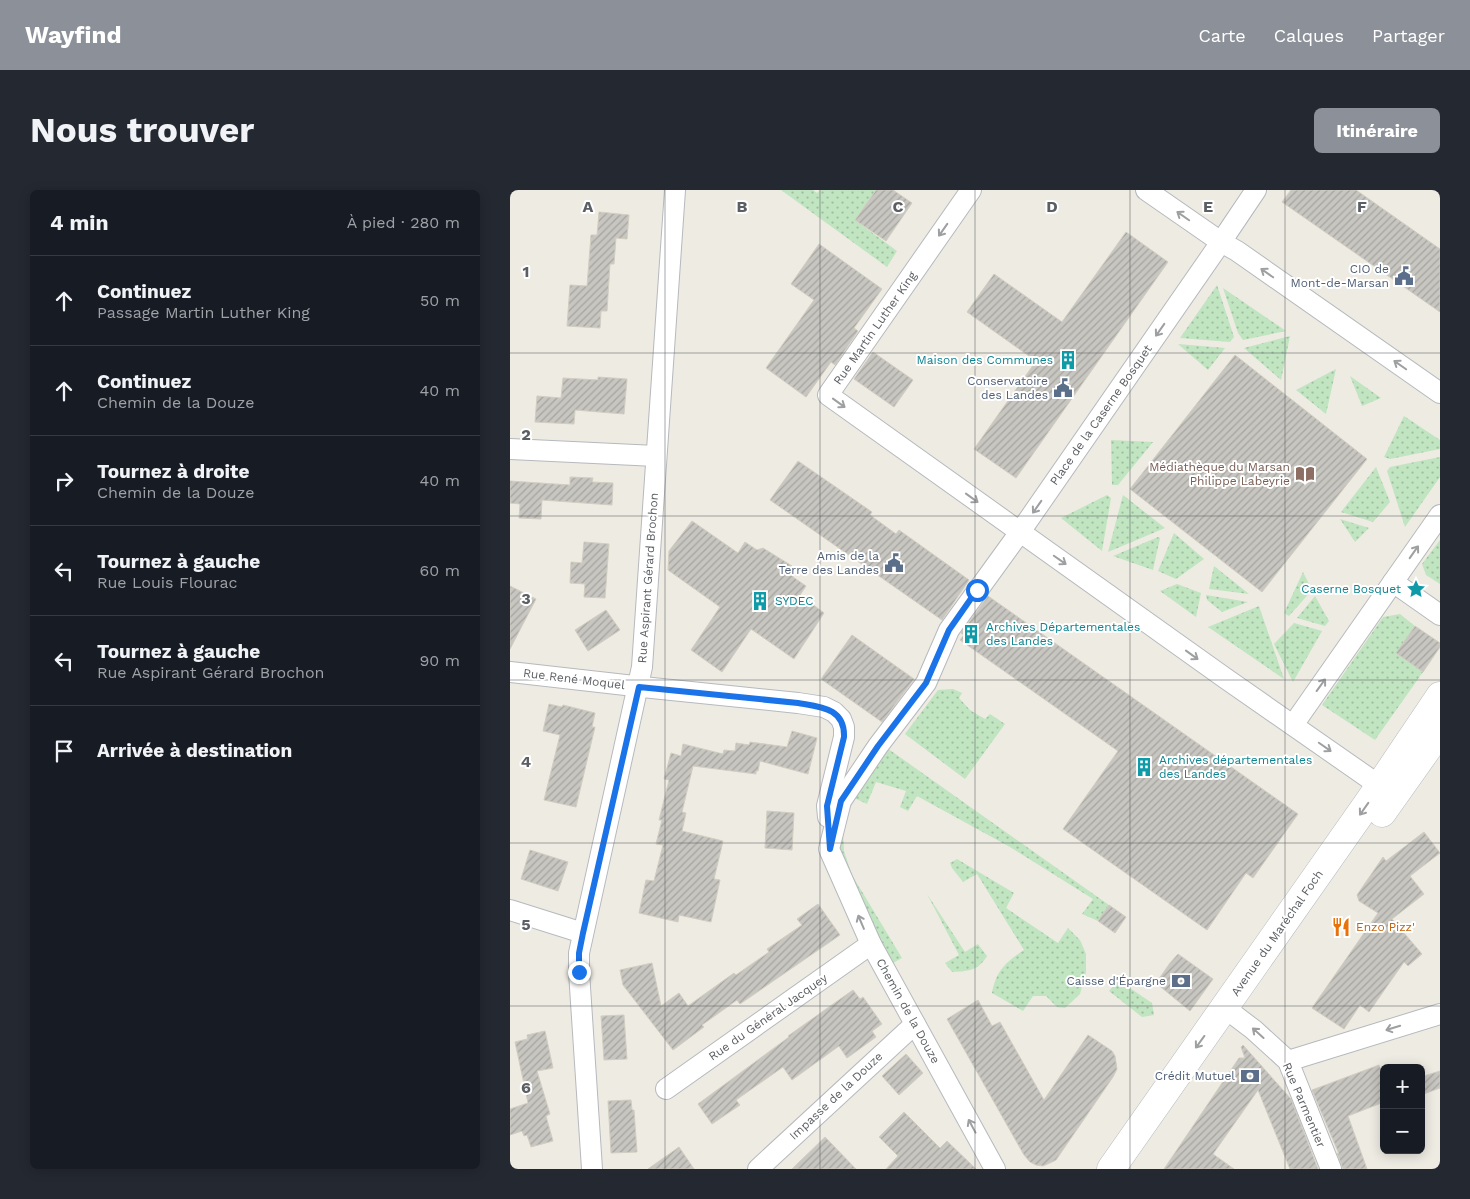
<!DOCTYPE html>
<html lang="fr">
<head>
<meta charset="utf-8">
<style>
	body { margin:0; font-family:"Work Sans",sans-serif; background:#242831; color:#f1f3f6 }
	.controls { position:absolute; right:15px; bottom:15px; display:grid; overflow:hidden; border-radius:8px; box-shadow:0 2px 12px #0003 }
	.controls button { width:45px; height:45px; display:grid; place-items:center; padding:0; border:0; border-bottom:1px solid #363941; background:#171b24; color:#f1f3f6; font:25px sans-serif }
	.stop { position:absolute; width:15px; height:15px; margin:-11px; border:4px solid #1a73e8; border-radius:50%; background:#fff }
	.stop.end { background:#1a73e8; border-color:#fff; box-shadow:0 1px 5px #0008 }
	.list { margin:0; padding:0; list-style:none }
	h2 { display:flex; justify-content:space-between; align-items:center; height:65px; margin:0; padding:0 20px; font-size:21px }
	h2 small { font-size:16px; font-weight:400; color:#9ea1a6 }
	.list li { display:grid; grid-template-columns:32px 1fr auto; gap:15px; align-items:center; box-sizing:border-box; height:90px; padding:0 20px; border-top:1px solid #363941 }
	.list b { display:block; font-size:19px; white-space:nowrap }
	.list p { margin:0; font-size:16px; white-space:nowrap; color:#9ea1a6 }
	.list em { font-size:16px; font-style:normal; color:#9ea1a6 }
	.icon { flex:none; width:28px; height:28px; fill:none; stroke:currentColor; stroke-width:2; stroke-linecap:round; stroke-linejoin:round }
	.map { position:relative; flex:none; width:930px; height:979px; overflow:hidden; border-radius:8px }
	header { display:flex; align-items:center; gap:30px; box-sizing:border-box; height:70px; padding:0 25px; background:#8c9099; color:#fff }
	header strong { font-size:24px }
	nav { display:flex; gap:28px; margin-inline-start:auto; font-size:18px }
	.intro { display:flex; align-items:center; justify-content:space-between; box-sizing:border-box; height:120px; padding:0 30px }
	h1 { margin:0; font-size:35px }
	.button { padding:12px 22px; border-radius:8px; background:#8c9099; color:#fff; font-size:18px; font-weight:700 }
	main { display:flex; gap:30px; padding:0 30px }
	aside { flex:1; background:#171b24; border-radius:8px; box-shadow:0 2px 12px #0003 }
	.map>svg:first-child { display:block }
	.grass { fill:url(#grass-dots) }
	.building { fill:url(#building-hatch); stroke:#d2cdc1 }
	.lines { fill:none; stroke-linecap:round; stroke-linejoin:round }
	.minor-casing { stroke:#b6b9bd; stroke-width:22 }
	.secondary-casing { stroke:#b7babf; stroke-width:29 }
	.minor { stroke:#fff; stroke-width:20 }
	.secondary { stroke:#fff; stroke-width:28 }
	.oneway { stroke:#9d9fa1 }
	.route { stroke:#1a73e8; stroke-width:6 }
	.grid { fill:none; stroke:#5b5f63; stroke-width:1; stroke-opacity:0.55 }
	.labels { text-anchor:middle; stroke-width:4; stroke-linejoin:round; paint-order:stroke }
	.service-label { font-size:12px; fill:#4e5e75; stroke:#fff; text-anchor:end }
	.street-label { font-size:12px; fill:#5b5f63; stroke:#fff }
	.culture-label { font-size:12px; fill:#0d838f; stroke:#fff; text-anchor:start }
	.education-label { font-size:12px; fill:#785e54; stroke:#fff; text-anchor:end }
	.food-label { font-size:12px; fill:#c56008; stroke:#fff; text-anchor:start }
	.grid-label { font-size:16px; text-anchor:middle; font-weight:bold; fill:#5b5f63; stroke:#fff; stroke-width:4; stroke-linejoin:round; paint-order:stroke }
</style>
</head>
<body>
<header>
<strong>Wayfind</strong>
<nav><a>Carte</a><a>Calques</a><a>Partager</a></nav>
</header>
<div class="intro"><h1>Nous trouver</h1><a class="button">Itinéraire</a></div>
<main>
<aside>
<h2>4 min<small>À pied · 280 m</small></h2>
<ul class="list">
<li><svg class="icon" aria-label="ahead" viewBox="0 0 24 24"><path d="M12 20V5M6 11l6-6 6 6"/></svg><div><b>Continuez</b><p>Passage Martin Luther King</p></div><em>50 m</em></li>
<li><svg class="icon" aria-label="ahead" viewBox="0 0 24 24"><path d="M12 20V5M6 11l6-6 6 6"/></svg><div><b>Continuez</b><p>Chemin de la Douze</p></div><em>40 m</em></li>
<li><svg class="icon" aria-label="right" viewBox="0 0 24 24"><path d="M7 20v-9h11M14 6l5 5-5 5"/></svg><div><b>Tournez à droite</b><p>Chemin de la Douze</p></div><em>40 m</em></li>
<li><svg class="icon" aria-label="left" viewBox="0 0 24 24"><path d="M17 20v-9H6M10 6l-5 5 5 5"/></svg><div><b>Tournez à gauche</b><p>Rue Louis Flourac</p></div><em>60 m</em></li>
<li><svg class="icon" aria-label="left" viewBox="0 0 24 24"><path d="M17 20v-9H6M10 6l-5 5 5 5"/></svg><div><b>Tournez à gauche</b><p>Rue Aspirant Gérard Brochon</p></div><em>90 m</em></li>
<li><svg class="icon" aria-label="arrive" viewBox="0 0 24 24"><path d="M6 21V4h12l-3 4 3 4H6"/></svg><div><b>Arrivée à destination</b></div></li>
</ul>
</aside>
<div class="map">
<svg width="930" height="979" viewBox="0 0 930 979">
	<defs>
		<pattern id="grass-dots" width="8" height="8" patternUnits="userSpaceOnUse" patternTransform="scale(1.25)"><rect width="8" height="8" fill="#c0e5c0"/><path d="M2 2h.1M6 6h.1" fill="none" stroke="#9fbda0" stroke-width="1.8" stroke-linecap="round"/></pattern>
		<pattern id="building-hatch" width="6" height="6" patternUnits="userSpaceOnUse" patternTransform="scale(1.25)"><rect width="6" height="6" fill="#c8c6c0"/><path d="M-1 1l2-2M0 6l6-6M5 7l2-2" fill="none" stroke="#a5a4a0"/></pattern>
	</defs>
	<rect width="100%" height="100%" fill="#eeebe3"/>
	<g class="grass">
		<polygon points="271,0 303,0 307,3 310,0 366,0 345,30 387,61 377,77"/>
		<polygon points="707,95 724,147 720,152 670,148"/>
		<polygon points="713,98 776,141 733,150 728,143"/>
		<polygon points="780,146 771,190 734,158"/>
		<polygon points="668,154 715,158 698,180"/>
		<polygon points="826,179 816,224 786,200"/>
		<polygon points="840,186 871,208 852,216"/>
		<polygon points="894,226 930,250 930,259 880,269 874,267"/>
		<polygon points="601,250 643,252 608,295 602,295"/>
		<polygon points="930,267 930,287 895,337 877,281 880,277"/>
		<polygon points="866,277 880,312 863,332 831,322"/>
		<polygon points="597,305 601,308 592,361 551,328"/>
		<polygon points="613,305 655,338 598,362"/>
		<polygon points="830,329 859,338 845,352"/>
		<polygon points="664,343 694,369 666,389 648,381"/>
		<polygon points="648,347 650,348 643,380 603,366"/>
		<polygon points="930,350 930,394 916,385 912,374"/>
		<polygon points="704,376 739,404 699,399"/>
		<polygon points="793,382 802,400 779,426 774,423"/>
		<polygon points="667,394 691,403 686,427 650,401"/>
		<polygon points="696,405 738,412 712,422 697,410"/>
		<polygon points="805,406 819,431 815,436 787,428"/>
		<polygon points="749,416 774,489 698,437"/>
		<polygon points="890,424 905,436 887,464 913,482 865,550 812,515 873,427"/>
		<polygon points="784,433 812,441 783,492 764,454"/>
		<polygon points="443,499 452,503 449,508 460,520 475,529 480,524 495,534 455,589 395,544 428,500"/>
		<polygon points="377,558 599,715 588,731 572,724 583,709 500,657 407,606 398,621 390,617 396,601 366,592 357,614 344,608 336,624 333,641 334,661 342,685 392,768 383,773 336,686 329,661 333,617"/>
		<path d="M447 669 504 703 496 718 548 753 558 738 570 750 576 764V782L570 804 555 818 547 817 536 806H523L513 821 482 803C486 781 496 772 514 760L467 684 453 692 442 678 440 673Z"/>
		<path d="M417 704 455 762 468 754 477 766C468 781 458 781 442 782L435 773 449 765Z"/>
		<polygon points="608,790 642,813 644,825 632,827 599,801"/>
	</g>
	<g class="building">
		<polygon points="366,0 383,0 402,13 376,51 345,30"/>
		<polygon points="781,0 846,0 930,59 930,122 772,12"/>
		<polygon points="89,22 119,25 117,49 106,48 104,74 100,74 97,121 91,121 90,138 57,136 60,95 77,96 81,45 87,45"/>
		<polygon points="616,42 658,72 506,288 464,259 526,171 457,122 484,84 552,132"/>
		<polygon points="309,54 372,99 344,138 348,141 325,175 321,172 296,207 256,178 304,110 281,94"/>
		<polygon points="363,162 403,190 384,217 344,189"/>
		<polygon points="725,165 857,269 752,402 620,299"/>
		<polygon points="88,187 117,189 114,224 65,220 64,234 25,232 27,206 51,208 53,188 88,190"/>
		<polygon points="288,271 362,322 360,325 386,344 389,340 459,390 432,430 260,310"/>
		<polygon points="60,287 83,288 82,292 103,293 102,315 32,310 31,329 9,328 10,314 0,313 0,291 60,295"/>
		<polygon points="182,331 228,363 235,352 247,360 253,358 282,376 283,387 296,396 290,405 314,423 284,469 241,439 212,482 181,460 210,417 158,380 159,361"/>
		<polygon points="74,352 99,354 95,408 74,407 75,394 60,393 61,372 72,373"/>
		<polygon points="0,396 26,409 0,459"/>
		<polygon points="478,406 788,624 743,688 736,683 697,740 553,639 608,561 450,450 454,445 451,443"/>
		<polygon points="96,420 110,440 78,461 65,440"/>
		<polygon points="905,436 930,453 930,457 913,482 886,463"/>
		<polygon points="342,445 404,489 372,532 311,489"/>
		<polygon points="39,514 52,517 53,515 85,523 82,537 85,537 66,617 34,610 50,545 33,541"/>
		<polygon points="282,541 307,548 298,584 250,571 248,581 246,581 246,584 183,576 172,622 176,623 172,641 213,651 204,689 210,690 201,732 169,725 168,732 129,723 136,690 144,691 153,655 146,654 152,630 149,630 159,590 154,589 161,563 171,566 173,554 213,564 214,560 225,561 226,553 239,555 240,552 277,557"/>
		<polygon points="257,621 284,623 282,660 255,658"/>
		<polygon points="914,642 930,663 900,686 914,704 882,729 912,764 898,776 894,772 859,822 850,815 834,839 802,818 868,723 849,711 847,705 873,667 876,671"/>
		<polygon points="20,660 58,672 48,701 11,689"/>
		<polygon points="308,714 330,745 230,814 227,810 192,835 194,837 163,860 113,795 110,780 142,773 151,816 169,803 178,816 224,783 226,785 259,762 257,759 292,735 287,729"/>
		<polygon points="599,715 616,727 605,743 588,731"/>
		<polygon points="668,764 703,789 680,821 646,793 660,773"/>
		<polygon points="343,800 350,809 353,807 372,834 362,841 366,847 337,868 329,856 282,890 273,877 226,910 230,915 202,934 188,914 279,847 278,846"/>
		<polygon points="468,810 482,836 490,832 534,910 578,845 602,861 605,866 607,879 603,887 546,970 540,973 533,976 526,975 520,972 514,965 437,829"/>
		<polygon points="114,825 117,869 94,870 91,826"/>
		<polygon points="35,841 43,878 27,881 40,924 36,926 43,951 21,957 17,945 14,946 12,941 0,945 0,919 18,913 5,852 17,849 18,851 17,845"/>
		<polygon points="733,855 781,909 808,979 780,979 748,900 703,964 724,979 654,979 729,868 735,868 731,857"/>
		<polygon points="396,864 413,883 389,905 372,886"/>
		<polygon points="869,875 874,887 874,912 838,926 857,979 833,979 827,963 829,964 802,900"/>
		<polygon points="930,881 930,898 911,905 911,887"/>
		<polygon points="121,910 122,920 124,920 127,962 101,963 98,911"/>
		<polygon points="394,922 430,958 437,951 466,979 376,979 388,966 369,947"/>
		<polygon points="315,947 346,979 282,979"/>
		<polygon points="169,957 184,979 138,979"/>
	</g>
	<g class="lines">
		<g class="minor-casing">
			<g id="minor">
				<polyline points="461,0 318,205 715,488 870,596"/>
				<polyline points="636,0 711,52 746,0"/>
				<polyline points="0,259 146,266"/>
				<polyline points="883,392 930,425"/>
				<polyline points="0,482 142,498 288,513 314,517 324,522 331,529 334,537 334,547 317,616 318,627"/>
				<polyline points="783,535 930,325"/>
				<polyline points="0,720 73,743"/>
				<polyline points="715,818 744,840 778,871 821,979"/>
				<polyline points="778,871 930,824"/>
				<polyline points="156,899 361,754"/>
				<polyline points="82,979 69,782 69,763 132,477 165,0"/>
				<polyline points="248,979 405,834"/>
				<polyline points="485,979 361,754 319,659 331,611 368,556 416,493 439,440 510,342 711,52 727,61 930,203"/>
			</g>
		</g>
		<g class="secondary-casing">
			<g id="secondary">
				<polyline points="872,623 930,541"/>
				<polyline points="601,979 860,610 930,506"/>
			</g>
		</g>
		<use href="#minor" class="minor"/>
		<use href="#secondary" class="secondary"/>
	</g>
	<defs><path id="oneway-shaft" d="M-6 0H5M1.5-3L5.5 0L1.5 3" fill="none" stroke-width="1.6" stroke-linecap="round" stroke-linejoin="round" transform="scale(1.25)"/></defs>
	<g class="oneway">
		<use href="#oneway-shaft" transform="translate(673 26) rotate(-145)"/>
		<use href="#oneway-shaft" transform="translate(433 40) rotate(125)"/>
		<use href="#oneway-shaft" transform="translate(757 83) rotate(-145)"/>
		<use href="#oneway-shaft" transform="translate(650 140) rotate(125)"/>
		<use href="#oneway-shaft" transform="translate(890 175) rotate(-145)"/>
		<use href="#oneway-shaft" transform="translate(329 213) rotate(36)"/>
		<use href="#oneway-shaft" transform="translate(462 308) rotate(36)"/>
		<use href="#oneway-shaft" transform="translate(527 317) rotate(125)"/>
		<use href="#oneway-shaft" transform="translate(904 362) rotate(-55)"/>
		<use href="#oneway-shaft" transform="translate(550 370) rotate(35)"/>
		<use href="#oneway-shaft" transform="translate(682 465) rotate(36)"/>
		<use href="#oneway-shaft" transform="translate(811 495) rotate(-54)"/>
		<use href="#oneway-shaft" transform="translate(815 557) rotate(35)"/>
		<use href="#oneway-shaft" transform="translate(854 619) rotate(125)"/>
		<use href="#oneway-shaft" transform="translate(351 732) rotate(-113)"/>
		<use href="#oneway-shaft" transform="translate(883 838) rotate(163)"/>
		<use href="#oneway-shaft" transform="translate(748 843) rotate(-138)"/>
		<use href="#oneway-shaft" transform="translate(690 852) rotate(126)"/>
		<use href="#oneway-shaft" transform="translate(462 936) rotate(-118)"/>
	</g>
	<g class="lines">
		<path class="route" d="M69 782V763L73 743 129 497 288 513C311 517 335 518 334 547L317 616 320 659 331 611 368 556 416 493 439 440 467 400"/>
	</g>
	<path class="grid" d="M155 0V979M310 0V979M465 0V979M620 0V979M775 0V979M0 163H930M0 326H930M0 490H930M0 653H930M0 816H930"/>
	<defs>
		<g id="civic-bare" transform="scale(1.5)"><path d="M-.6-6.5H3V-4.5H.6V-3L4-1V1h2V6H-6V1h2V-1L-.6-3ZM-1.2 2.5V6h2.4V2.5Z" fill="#5c6f8a" stroke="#fff" stroke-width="2.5" paint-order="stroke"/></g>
		<g id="building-bare" transform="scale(1.5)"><path d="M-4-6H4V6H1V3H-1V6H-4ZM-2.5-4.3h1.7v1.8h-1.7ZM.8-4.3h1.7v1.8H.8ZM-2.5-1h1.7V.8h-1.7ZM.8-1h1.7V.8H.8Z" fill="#0f9aa8" stroke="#fff" stroke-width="2.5" paint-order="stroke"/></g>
		<g id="library-bare" transform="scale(1.5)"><path d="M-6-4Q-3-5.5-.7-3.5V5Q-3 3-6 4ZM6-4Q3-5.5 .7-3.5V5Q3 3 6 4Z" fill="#8d6e63" stroke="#fff" stroke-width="2.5" paint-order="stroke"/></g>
		<g id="sight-bare" transform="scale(1.5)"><path d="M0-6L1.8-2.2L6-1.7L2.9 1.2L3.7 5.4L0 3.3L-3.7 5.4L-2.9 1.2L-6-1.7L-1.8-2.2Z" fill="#0f9aa8" stroke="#fff" stroke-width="2.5" paint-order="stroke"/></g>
		<g id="restaurant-bare" transform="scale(1.5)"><path d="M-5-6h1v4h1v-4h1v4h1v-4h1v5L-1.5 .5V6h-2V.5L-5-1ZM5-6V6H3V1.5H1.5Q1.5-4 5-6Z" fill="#e8710a" stroke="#fff" stroke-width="2.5" paint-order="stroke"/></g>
		<g id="bank-bare" transform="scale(1.5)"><path d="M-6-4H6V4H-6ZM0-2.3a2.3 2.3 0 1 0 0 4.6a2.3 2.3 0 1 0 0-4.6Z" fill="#5c6f8a" stroke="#fff" stroke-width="2.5" paint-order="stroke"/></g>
	</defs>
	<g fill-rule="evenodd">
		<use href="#civic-bare" x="894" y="86"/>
		<use href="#building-bare" x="558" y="170"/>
		<use href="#civic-bare" x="553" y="198"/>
		<use href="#library-bare" x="795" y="284"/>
		<use href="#civic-bare" x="384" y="373"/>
		<use href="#sight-bare" x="906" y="399"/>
		<use href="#building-bare" x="250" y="411"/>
		<use href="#building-bare" x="461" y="444"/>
		<use href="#building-bare" x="634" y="577"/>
		<use href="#restaurant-bare" x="831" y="737"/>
		<use href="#bank-bare" x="671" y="791"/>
		<use href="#bank-bare" x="740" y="886"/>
	</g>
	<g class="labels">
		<g class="service-label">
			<text x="879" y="83">CIO de<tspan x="879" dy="14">Mont-de-Marsan</tspan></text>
			<text x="538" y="195">Conservatoire<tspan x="538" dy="14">des Landes</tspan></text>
			<text x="369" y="370">Amis de la<tspan x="369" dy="14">Terre des Landes</tspan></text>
			<text x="656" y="795">Caisse d'Épargne</text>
			<text x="725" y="890">Crédit Mutuel</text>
		</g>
		<g class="street-label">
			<text transform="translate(365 138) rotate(-55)" y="4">Rue Martin Luther King</text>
			<text transform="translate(591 225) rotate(-55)" y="4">Place de la Caserne Bosquet</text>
			<text transform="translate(138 388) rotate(-86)" y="4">Rue Aspirant Gérard Brochon</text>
			<text transform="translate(64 489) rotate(7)" y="4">Rue René Moquel</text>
			<text transform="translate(767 743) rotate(-55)" y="4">Avenue du Maréchal Foch</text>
			<text transform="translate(398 821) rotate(61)" y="4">Chemin de la Douze</text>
			<text transform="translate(258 827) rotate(-35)" y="4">Rue du Général Jacquey</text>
			<text transform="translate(326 906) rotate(-43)" y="4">Impasse de la Douze</text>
			<text transform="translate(794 915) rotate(67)" y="4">Rue Parmentier</text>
		</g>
		<g class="culture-label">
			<text x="543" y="174" text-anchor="end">Maison des Communes</text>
			<text x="891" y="403" text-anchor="end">Caserne Bosquet</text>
			<text x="265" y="415">SYDEC</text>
			<text x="476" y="441">Archives Départementales<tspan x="476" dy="14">des Landes</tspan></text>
			<text x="649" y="574">Archives départementales<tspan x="649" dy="14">des Landes</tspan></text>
		</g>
		<g class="education-label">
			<text x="780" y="281">Médiathèque du Marsan<tspan x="780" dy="14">Philippe Labeyrie</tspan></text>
		</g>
		<g class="food-label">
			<text x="846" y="741">Enzo Pizz'</text>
		</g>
	</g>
	<g class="grid-label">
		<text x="78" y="22">A</text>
		<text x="232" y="22">B</text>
		<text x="388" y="22">C</text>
		<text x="542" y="22">D</text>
		<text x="698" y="22">E</text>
		<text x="852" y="22">F</text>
		<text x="16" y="87">1</text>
		<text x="16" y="250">2</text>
		<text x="16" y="414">3</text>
		<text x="16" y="577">4</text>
		<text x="16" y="740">5</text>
		<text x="16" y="903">6</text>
	</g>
</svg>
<div class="controls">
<button>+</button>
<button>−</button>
</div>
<div class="stop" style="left:467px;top:400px"></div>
<div class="stop end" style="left:69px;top:782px"></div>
</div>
</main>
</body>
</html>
